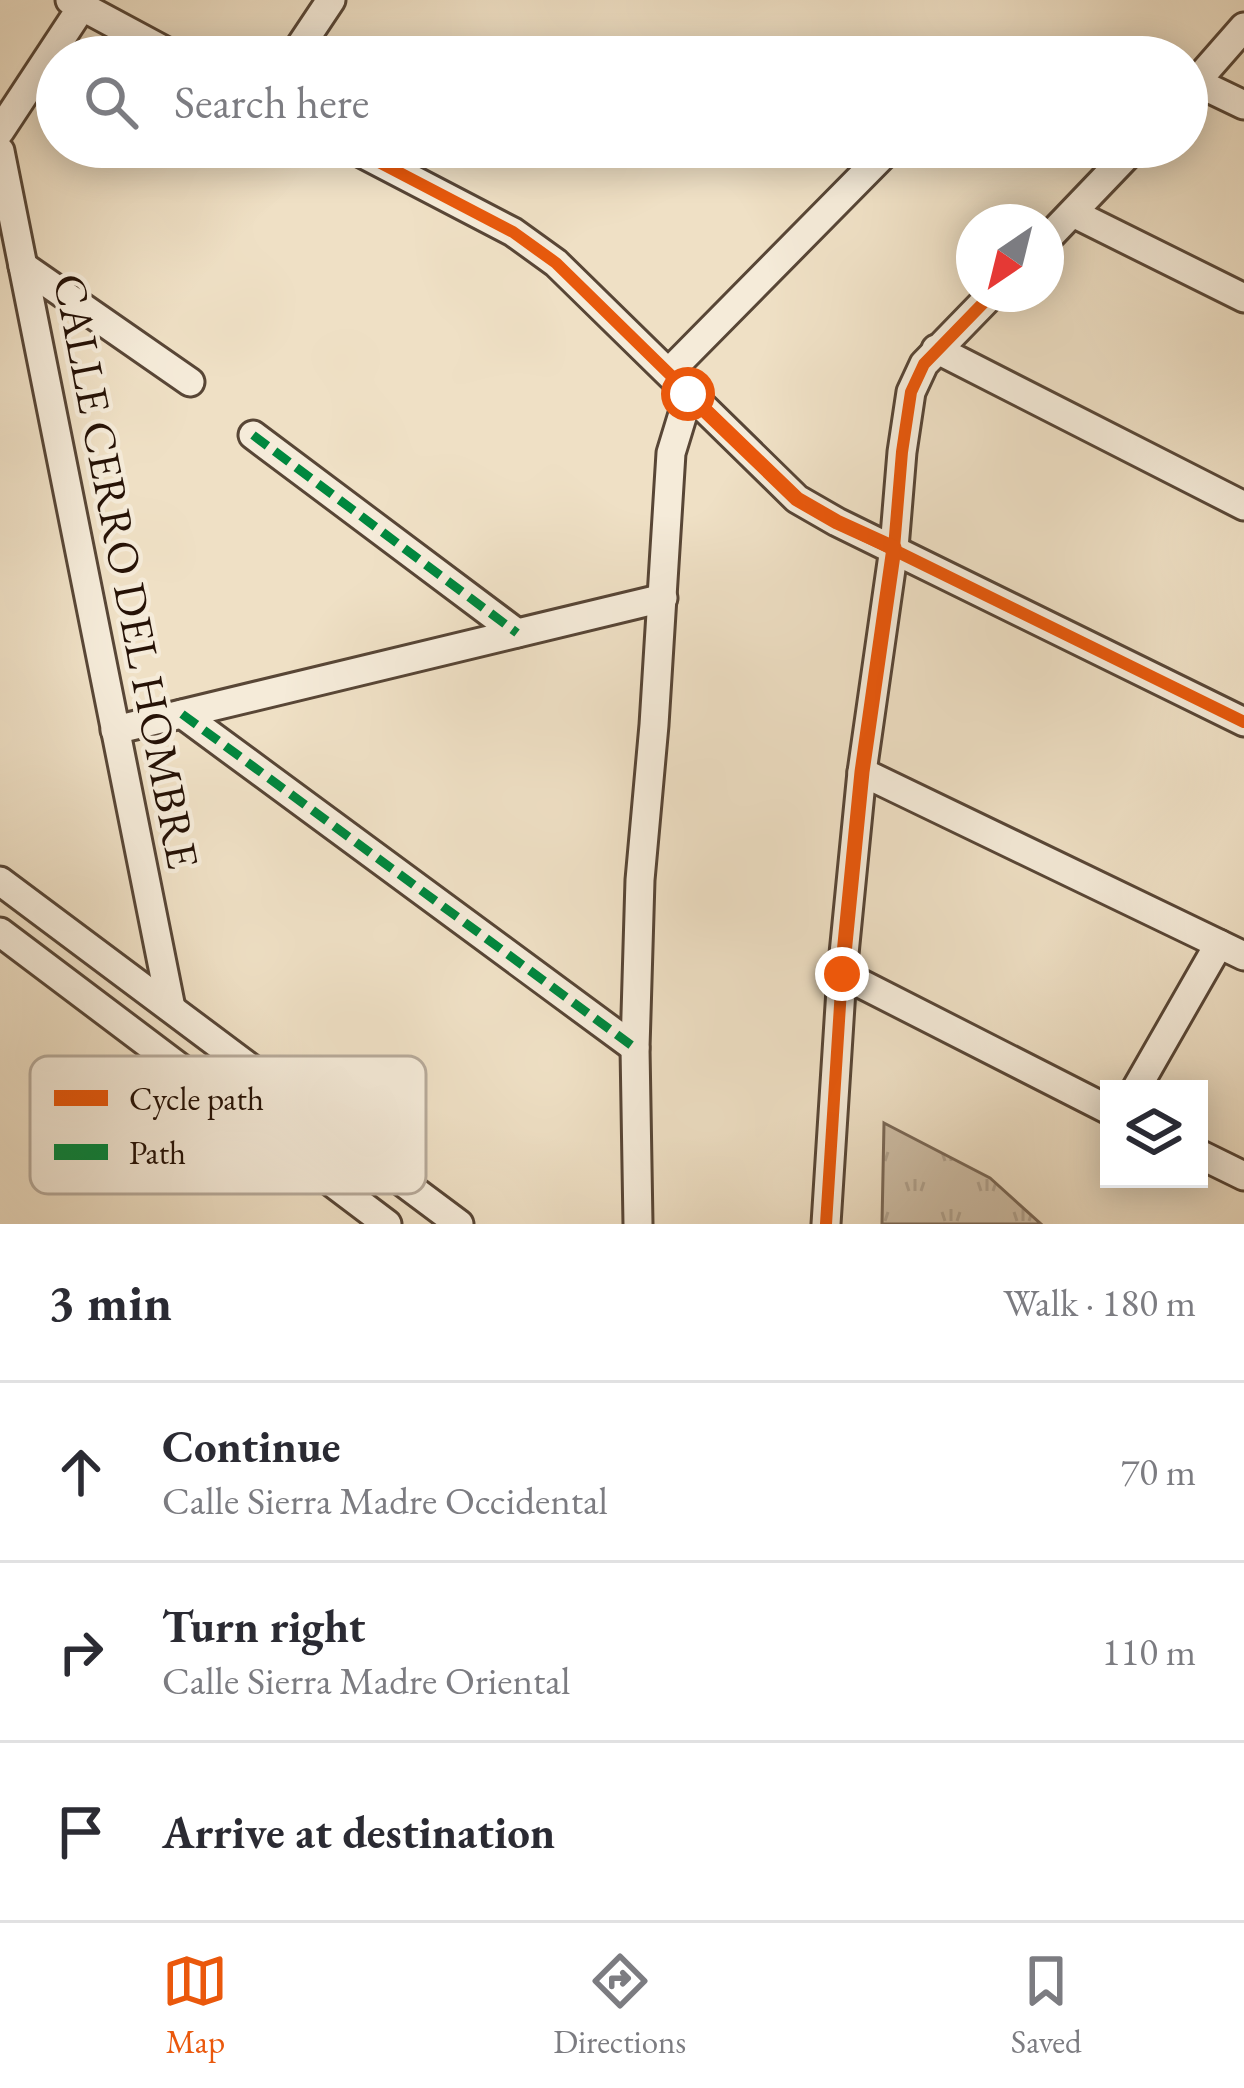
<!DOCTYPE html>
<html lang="en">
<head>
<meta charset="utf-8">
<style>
	body { margin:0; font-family:"EB Garamond",serif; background:#f2f2f3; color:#2b2b33 }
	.controls { position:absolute; right:36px; bottom:36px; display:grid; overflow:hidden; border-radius:0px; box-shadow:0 6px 30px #0003 }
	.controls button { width:108px; height:108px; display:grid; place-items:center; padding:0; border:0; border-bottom:3px solid #e1e1e2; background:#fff; color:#2b2b33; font:60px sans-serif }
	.compass { position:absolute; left:956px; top:204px; width:108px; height:108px; border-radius:50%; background:#fff; box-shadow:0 6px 30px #0003; rotate:215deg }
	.stop { position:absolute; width:36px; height:36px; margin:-27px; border:9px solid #ea580c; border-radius:50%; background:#fff }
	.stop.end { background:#ea580c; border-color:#fff; box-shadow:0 3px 12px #0008 }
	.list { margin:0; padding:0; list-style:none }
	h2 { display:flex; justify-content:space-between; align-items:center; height:156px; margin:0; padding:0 48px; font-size:51px }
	h2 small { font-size:39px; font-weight:400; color:#7c7c81 }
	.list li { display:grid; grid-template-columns:78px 1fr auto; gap:36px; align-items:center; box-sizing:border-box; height:180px; padding:0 48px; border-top:3px solid #e1e1e2 }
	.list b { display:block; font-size:45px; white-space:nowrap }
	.list p { margin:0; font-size:39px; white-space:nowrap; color:#7c7c81 }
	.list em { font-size:39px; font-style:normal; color:#7c7c81 }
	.icon { flex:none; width:66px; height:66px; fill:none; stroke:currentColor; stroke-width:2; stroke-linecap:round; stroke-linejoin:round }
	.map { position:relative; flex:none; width:1244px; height:1224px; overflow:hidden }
	.search { position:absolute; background:#fff; box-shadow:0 6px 30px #0003; left:36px; right:36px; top:36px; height:132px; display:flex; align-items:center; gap:30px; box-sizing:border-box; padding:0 42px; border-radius:66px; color:#7c7c81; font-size:45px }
	.sheet { height:696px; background:#fff }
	nav { display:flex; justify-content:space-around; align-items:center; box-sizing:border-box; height:168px; border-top:3px solid #e1e1e2; background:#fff; font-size:33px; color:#7c7c81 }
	nav a { display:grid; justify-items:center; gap:6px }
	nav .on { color:#ea580c }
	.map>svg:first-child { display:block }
	.park { fill:url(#park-tufts); stroke:#7a6856; stroke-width:3 }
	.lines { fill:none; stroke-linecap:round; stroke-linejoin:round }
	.minor-casing { stroke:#584636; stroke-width:33 }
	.minor { stroke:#f5ebd9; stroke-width:27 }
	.quiet { stroke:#00873e; stroke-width:9; stroke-dasharray:18 9; stroke-linecap:butt }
	.cycleway-casing { stroke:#f5ebd9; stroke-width:20 }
	.cycleway { stroke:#e8590c; stroke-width:12 }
	.route { stroke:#ea580c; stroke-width:15 }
	.labels { text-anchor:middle; stroke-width:9; stroke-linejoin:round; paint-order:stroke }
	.street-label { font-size:45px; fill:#261206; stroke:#f5ebd9 }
	.key { fill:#f5ebd9; stroke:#b7aa9a; stroke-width:3 }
	.key-label { font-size:33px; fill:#261206 }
</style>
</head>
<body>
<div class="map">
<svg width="1244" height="1224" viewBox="0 0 1244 1224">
	<defs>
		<pattern id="park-tufts" width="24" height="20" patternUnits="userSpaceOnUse" patternTransform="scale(3)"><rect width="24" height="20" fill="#cdbda5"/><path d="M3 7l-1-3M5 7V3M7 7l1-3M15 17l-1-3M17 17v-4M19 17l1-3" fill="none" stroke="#b0a18d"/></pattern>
	</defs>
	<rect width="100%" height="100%" fill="#efe0c5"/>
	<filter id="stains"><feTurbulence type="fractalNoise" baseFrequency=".00167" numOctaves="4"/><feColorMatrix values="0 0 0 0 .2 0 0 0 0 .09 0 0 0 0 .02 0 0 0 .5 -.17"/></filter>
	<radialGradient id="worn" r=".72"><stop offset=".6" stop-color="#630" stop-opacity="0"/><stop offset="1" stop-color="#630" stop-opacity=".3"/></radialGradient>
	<polygon class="park" points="884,1123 990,1178 1041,1224 882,1224"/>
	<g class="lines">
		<g class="minor-casing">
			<g id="minor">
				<polyline points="70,0 176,57"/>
				<polyline points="293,57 331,0"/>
				<polyline points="1196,82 1244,105"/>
				<polyline points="1187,92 1244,27"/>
				<polyline points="0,131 81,8"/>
				<polyline points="350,147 513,232 556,263 797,499 837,522 1244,722"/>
				<polyline points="0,151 171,1008"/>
				<polyline points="1073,213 1244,298"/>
				<polyline points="1046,240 1135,147"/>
				<polyline points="23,266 190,382"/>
				<polyline points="936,349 1244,506"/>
				<polyline points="669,372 891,147"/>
				<polyline points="253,435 517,633"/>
				<polyline points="182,714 635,1048"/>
				<polyline points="115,730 663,598"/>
				<polyline points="862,772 1244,956"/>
				<polyline points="0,881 459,1224"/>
				<polyline points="0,932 387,1224"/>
				<polyline points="842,974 1109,1110"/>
				<polyline points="1136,1089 1219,944"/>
				<polyline points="1199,1154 1244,1176"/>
				<polyline points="638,1224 635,1048 640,880 654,725 671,453 689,394"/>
				<polyline points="826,1224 842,974 862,772 894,548 902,452 911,392 924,364 992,294"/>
			</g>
		</g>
		<use href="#minor" class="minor"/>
		<g class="quiet">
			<polyline points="253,435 517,633"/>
			<polyline points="182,714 635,1048"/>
		</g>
		<g class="cycleway-casing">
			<g id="cycleway">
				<polyline points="350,147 513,232 556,263 797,499 837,522 1244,722"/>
				<polyline points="826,1224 842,974 862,772 894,548 902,452 911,392 924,364 992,294"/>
			</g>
		</g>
		<use href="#cycleway" class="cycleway"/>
	</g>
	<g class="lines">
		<polyline class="route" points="688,394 797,499 837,522 894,548 862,772 842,974"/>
	</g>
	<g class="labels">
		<g class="street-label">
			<text transform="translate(127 571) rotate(79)" y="16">CALLE CERRO DEL HOMBRE</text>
		</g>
	</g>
	<rect x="30" y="1056" width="396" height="138" rx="18" class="key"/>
	<rect x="54" y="1090" width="54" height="16" fill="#e8590c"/>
	<rect x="54" y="1144" width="54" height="16" fill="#00873e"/>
	<g class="key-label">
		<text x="129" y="1110">Cycle path</text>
		<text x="129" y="1164">Path</text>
	</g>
	<rect width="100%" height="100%" filter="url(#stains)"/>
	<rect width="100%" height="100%" fill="url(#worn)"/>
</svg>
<div class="controls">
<button><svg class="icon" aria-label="layers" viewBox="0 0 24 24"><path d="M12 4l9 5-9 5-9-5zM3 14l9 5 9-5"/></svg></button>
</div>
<svg class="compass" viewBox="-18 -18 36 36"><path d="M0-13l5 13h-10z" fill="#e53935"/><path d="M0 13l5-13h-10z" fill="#7c7c81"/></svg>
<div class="stop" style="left:688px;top:394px"></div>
<div class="stop end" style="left:842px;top:974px"></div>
<div class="search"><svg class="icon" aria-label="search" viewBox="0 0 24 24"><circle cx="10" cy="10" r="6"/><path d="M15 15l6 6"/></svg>Search here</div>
</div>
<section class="sheet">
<h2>3 min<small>Walk · 180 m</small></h2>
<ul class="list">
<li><svg class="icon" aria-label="ahead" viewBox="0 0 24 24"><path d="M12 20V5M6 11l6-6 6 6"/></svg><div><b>Continue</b><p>Calle Sierra Madre Occidental</p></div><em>70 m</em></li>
<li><svg class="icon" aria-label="right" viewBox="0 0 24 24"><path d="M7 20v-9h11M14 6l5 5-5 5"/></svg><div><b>Turn right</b><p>Calle Sierra Madre Oriental</p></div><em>110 m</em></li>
<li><svg class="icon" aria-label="arrive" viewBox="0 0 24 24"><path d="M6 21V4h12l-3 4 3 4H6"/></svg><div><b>Arrive at destination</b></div></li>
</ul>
</section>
<nav>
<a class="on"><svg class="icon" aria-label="map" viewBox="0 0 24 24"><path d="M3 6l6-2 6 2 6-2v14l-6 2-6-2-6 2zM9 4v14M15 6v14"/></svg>Map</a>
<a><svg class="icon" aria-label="directions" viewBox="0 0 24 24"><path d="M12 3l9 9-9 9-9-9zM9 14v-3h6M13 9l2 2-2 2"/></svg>Directions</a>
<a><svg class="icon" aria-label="saved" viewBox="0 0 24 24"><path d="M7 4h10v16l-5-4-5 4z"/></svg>Saved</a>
</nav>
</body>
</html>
